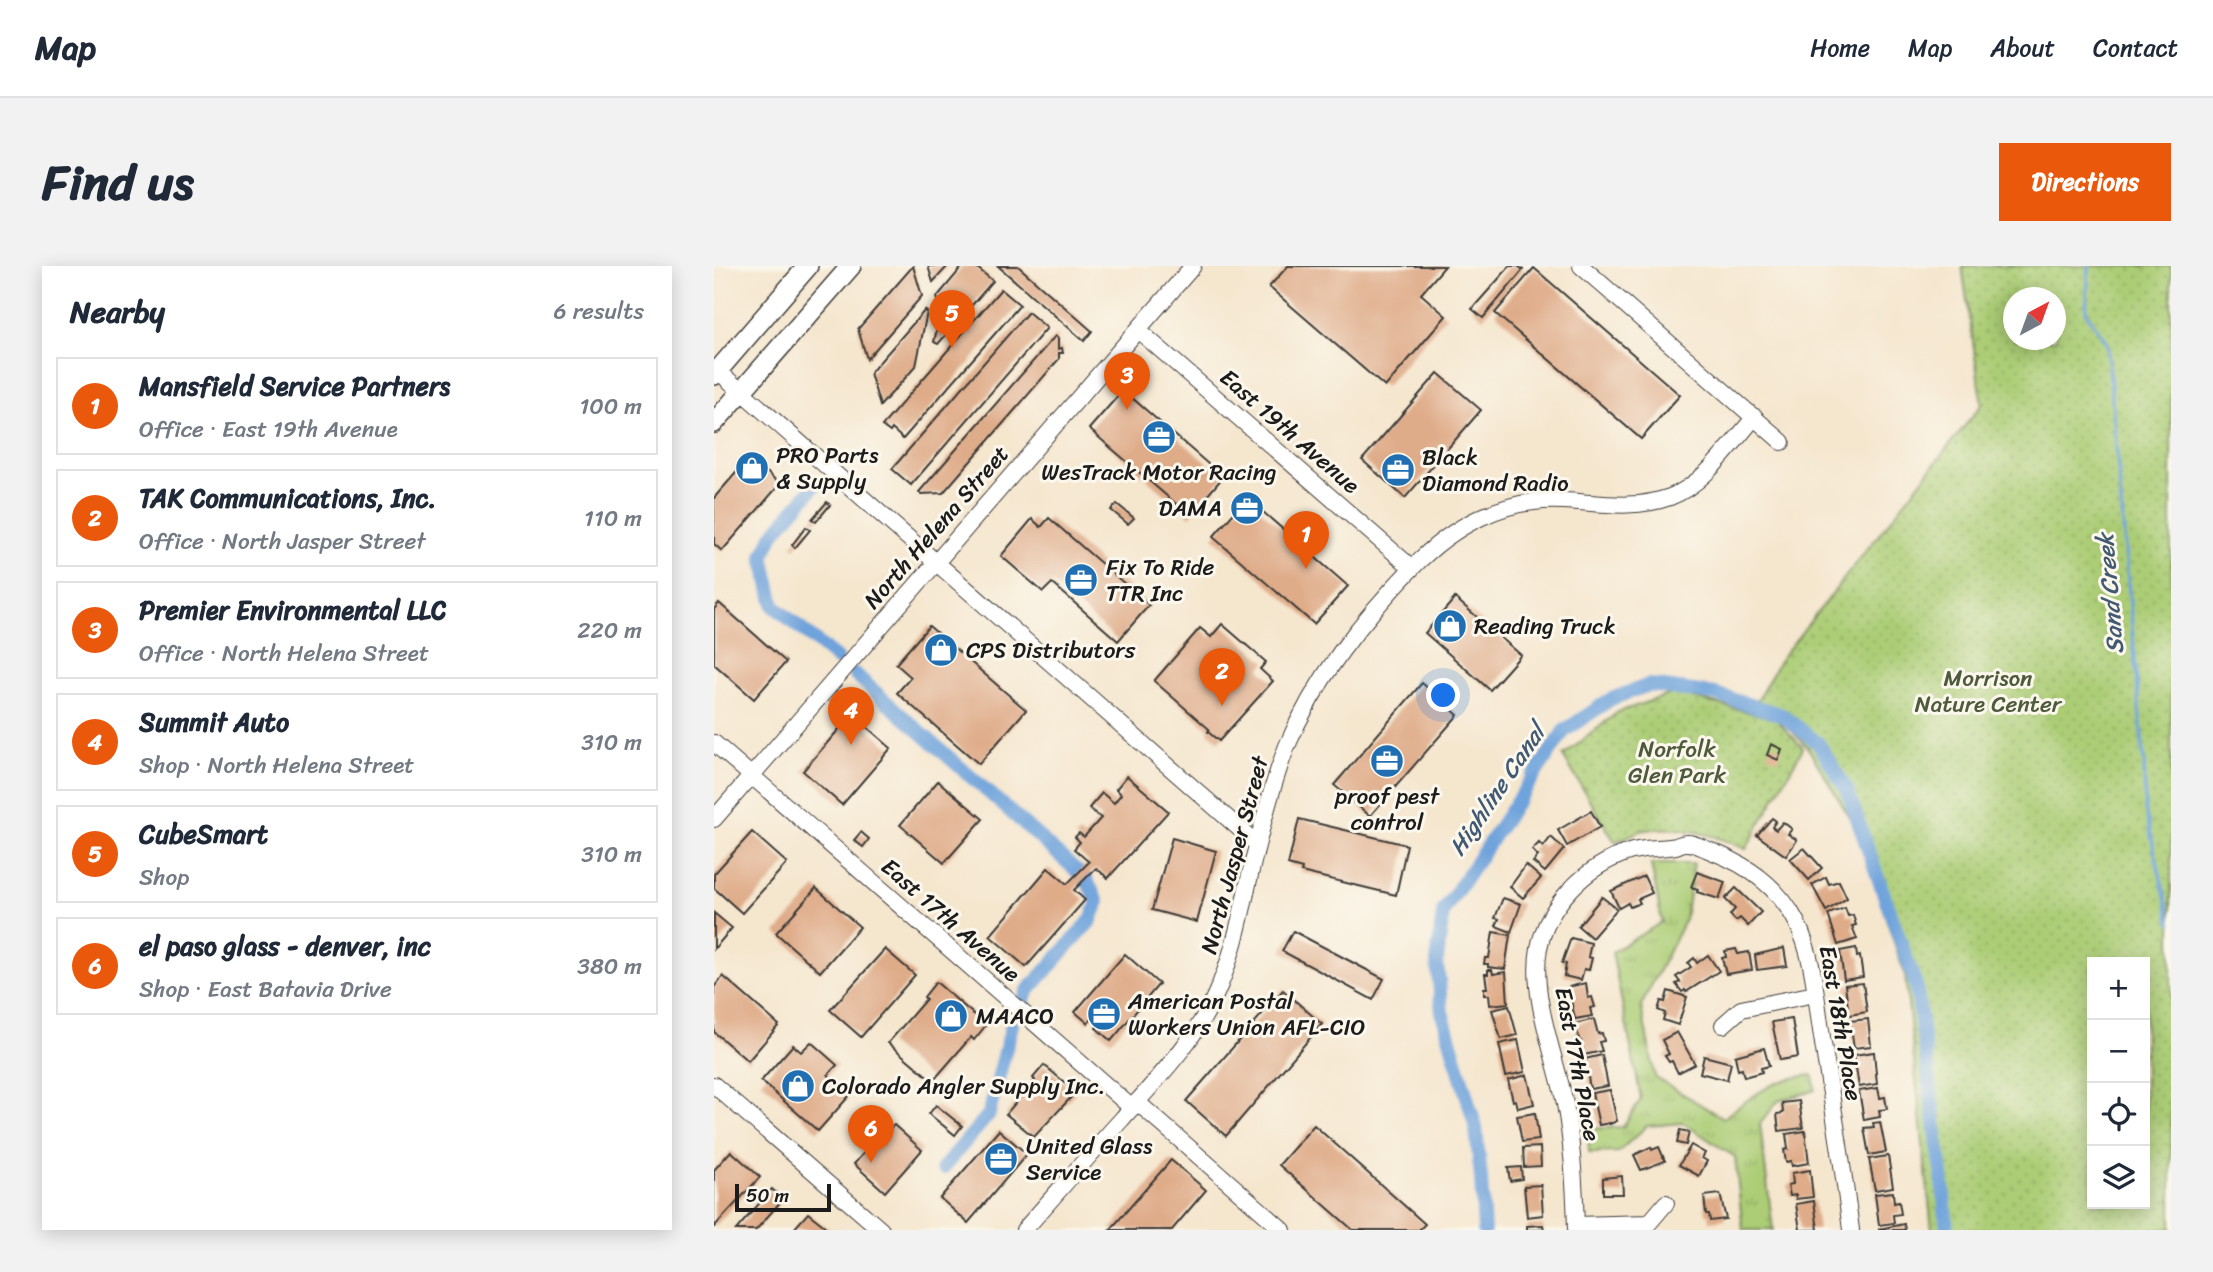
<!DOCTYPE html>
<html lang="en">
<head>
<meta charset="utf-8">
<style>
	body { margin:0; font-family:Sriracha,sans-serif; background:#f2f2f3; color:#1f2937 }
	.controls { position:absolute; right:21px; bottom:21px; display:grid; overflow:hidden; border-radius:0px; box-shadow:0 4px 18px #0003 }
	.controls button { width:63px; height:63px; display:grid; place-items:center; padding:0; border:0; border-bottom:2px solid #e0e1e3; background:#fff; color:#1f2937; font:35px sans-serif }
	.compass { position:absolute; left:1289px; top:21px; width:63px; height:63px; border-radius:50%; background:#fff; box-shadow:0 4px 18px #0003; rotate:41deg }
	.scale { position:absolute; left:21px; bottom:18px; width:96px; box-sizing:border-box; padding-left:7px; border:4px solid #1c1c1c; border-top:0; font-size:19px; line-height:24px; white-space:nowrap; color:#1c1c1c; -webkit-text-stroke:5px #fbf7ec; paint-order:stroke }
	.you { position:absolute; left:730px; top:430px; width:24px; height:24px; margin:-18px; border:5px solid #fff; border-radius:50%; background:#1a73e8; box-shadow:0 0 0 10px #1a73e833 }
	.badge { display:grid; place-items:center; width:46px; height:46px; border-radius:50%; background:#ea580c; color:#fff; font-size:23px; font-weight:700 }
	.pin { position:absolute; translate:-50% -58px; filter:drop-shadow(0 2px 4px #0008) }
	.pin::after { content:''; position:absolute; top:37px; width:24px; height:21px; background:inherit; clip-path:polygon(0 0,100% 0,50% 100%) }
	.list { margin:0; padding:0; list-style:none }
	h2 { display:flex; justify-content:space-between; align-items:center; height:91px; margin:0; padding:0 28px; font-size:30px }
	h2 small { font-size:23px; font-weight:400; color:#747a83 }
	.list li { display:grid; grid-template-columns:46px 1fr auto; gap:21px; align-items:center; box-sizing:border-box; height:98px; margin:0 14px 14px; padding:0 14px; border:2px solid #e0e1e3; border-radius:0px }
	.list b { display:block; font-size:26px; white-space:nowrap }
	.list p { margin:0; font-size:23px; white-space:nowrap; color:#747a83 }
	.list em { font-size:23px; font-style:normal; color:#747a83 }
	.icon { flex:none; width:38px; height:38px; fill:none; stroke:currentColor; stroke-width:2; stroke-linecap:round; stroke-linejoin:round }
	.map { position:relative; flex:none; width:1457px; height:964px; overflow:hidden; border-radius:0px }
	header { display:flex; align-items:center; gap:42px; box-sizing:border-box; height:98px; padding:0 35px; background:#fff; border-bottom:2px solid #e0e1e3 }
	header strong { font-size:33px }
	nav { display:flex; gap:38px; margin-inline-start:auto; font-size:24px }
	.intro { display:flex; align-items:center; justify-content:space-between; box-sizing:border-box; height:168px; padding:0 42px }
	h1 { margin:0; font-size:49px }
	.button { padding:18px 32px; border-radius:0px; background:#ea580c; color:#fff; font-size:24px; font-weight:700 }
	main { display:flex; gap:42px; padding:0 42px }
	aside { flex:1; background:#fff; border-radius:0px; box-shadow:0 4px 18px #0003 }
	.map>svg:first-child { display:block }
	.grass { fill:url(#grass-tufts); stroke:#647449; stroke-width:2 }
	.park { fill:url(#park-dots); stroke:#647449; stroke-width:2; fill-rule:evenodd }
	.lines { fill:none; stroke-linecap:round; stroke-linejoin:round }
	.stream { stroke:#6ea3db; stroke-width:3.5 }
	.canal { stroke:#6ea3db; stroke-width:14 }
	.building { fill:#dfac89 }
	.minor-casing { stroke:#3d3a37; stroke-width:18 }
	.major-casing { stroke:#3d3a37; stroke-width:22 }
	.minor { stroke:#fff; stroke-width:16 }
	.major { stroke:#fff; stroke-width:19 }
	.labels { text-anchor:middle; stroke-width:6; stroke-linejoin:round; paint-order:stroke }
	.street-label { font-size:23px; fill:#1c1c1c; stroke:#fbf7ec }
	.poi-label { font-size:23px; fill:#1c1c1c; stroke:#fbf7ec; text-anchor:start }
	.park-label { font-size:23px; fill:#4e5a3c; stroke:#fbf7ec }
	.water-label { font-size:24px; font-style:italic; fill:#415972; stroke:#fbf7ec }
</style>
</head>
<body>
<header>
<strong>Map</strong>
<nav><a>Home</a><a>Map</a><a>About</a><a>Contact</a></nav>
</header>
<div class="intro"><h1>Find us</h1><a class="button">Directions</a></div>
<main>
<aside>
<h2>Nearby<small>6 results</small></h2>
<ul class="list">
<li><span class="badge">1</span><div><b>Mansfield Service Partners</b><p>Office · East 19th Avenue</p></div><em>100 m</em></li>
<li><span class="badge">2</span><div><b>TAK Communications, Inc.</b><p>Office · North Jasper Street</p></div><em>110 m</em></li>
<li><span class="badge">3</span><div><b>Premier Environmental LLC</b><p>Office · North Helena Street</p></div><em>220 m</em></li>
<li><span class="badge">4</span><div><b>Summit Auto</b><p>Shop · North Helena Street</p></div><em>310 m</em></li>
<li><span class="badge">5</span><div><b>CubeSmart</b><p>Shop</p></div><em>310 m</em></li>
<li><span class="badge">6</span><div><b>el paso glass - denver, inc</b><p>Shop · East Batavia Drive</p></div><em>380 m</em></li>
</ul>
</aside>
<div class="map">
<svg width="1457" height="964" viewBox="0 0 1457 964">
	<defs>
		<pattern id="grass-tufts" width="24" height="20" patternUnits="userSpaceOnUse" patternTransform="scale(1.75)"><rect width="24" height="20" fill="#accd76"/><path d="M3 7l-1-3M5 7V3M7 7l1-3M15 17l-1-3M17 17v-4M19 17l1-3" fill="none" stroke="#93af66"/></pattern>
		<pattern id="park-dots" width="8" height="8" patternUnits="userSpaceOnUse" patternTransform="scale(1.75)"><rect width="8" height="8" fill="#accd76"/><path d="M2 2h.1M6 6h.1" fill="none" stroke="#93af66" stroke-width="1.8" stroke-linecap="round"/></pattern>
	</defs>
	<rect width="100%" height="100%" fill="#fbf7ec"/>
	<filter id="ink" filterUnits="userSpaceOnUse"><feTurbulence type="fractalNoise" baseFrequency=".0143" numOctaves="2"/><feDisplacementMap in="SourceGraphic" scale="14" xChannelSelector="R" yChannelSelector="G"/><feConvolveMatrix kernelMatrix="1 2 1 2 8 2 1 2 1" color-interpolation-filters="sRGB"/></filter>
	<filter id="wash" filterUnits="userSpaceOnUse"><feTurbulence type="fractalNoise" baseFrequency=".00686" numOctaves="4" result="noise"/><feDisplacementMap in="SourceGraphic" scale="28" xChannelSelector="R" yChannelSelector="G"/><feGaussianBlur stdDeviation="1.57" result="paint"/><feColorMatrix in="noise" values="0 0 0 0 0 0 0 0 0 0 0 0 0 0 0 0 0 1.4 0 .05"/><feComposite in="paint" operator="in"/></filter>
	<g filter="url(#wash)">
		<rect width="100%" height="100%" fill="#f5e6ce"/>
		<path class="grass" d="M937 598H980L971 653 927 740 941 811 1009 852C1039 830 1060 811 1099 809L1101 824 1064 835 1046 858 1059 964H1029L1021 891 969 857 933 860 904 886 875 887 874 863 909 861 927 833 898 686 948 656Z"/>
		<g class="park">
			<path d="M1248 0H1457V964H1218L1191 709 1141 560 1094 482 1065 451 1038 444 1065 395 1268 138ZM1300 32H1342V74H1300ZM1378 696H1431V938H1378Z"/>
			<path d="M960 427 1062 453 1089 482 1032 583C1001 569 966 558 931 564 921 566 910 573 901 576L849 490 904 446Z"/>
		</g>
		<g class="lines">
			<polyline class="stream" points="1375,0 1372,46 1393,77 1430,496 1431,543 1457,657"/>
			<g class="canal">
				<polyline points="102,218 58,270 49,290 60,340 123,393"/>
				<polyline points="141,408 372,613 384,636 377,654 313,726 310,734"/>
				<polyline points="229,902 275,848 298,759"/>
				<polyline points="770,964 767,912 762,862 728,746 723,696 729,646 850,465 897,433 935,419 1001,428 1068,449 1104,477 1133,524 1202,719 1228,908 1233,964"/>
			</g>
		</g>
		<g id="blocks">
			<g class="building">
				<polygon points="199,0 208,30 153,93 144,63"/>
				<polygon points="214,0 234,0 219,16"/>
				<polygon points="249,0 261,0 279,15 224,78 220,76 227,45 223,31"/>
				<polygon points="284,0 304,0 378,65 370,75"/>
				<polygon points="574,0 731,0 707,28 732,50 671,121 555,21"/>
				<polygon points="796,0 804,0 809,4 769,52 758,43"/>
				<polygon points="820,2 966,129 927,173 781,47"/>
				<polygon points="287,23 306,39 189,173 178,163 176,166 168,160"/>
				<polygon points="211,44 213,46 202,100 166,140 156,107"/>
				<polygon points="314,46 333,62 197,219 178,203"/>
				<polygon points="341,70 344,72 344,83 348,82 349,87 345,87 345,93 229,227 207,228 205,226"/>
				<polygon points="724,107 767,144 691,232 648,194"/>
				<polygon points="409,124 509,211 476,250 375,163"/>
				<polygon points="36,191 66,218 8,285 0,278 0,232"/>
				<polygon points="533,232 634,320 600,358 499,271"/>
				<polygon points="113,236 116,239 102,256 98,253"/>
				<polygon points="403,238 420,252 414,258 397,244"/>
				<polygon points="335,252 435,339 404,375 338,317 329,326 287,290 318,253 327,261"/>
				<polygon points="92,261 96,264 81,282 78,279"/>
				<polygon points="741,332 807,389 776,424 711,367"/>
				<polygon points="5,337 72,396 40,433 0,398 0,343"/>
				<polygon points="508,358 552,396 546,403 559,415 505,475 494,466 495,463 440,415 486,362 497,371"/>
				<polygon points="215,360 312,444 265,498 183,427 197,411 182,398"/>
				<polygon points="708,417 744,449 656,550 620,519"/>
				<polygon points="138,448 177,482 128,539 89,505"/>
				<polygon points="1057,478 1068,483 1064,494 1053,489"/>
				<polygon points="413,510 454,545 453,547 394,612 382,602 360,624 371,634 312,701 276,670 334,602 353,618 375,596 360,583 366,576 361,571 365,567 370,571 387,552 375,542 388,527 400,537 407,528 402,523"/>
				<polygon points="224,515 269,553 230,597 186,559"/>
				<polygon points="877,545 886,561 853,580 844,564"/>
				<polygon points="1058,552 1062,555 1058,561 1062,564 1069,556 1078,563 1074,568 1083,574 1072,590 1043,569"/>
				<polygon points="585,553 693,579 682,629 587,606 588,603 574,599"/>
				<polygon points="38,566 73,597 28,647 0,622 0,608"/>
				<polygon points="147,566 155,573 149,581 140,574"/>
				<polygon points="837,571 850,583 831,606 819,596 824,590 818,584 825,577 829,581"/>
				<polygon points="458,572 502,585 483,656 438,644"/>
				<polygon points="1090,582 1108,602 1095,614 1076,593"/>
				<polygon points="812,599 827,612 809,632 796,621"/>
				<polygon points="983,606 1011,616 1005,633 983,626 984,623 977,621"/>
				<polygon points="930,610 938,627 924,633 926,637 916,641 914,637 905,642 897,625"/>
				<polygon points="1112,611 1115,618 1125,615 1133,632 1112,645 1098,619"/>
				<polygon points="102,622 146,661 106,706 62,667"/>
				<polygon points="1022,622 1047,646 1034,660 1026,652 1022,655 1016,649 1021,643 1011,633"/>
				<polygon points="888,631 903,643 878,672 864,660"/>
				<polygon points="789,632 807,638 797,666 782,660 785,653 781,652"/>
				<polygon points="1131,642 1134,650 1139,649 1142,659 1138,660 1143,673 1124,679 1114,648"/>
				<polygon points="0,647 18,662 0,683"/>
				<polygon points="579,665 670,713 659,734 568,685"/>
				<polygon points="779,666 796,669 791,703 774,701 774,698 770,698 771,692 775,692"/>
				<polygon points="857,672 877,677 874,691 878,692 875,704 870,703 867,714 850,710 852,698 848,697"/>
				<polygon points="1070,682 1073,700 1043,704 1041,689"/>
				<polygon points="1142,682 1143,691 1146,690 1149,711 1130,714 1126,685"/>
				<polygon points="171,683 201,709 147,771 116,744"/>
				<polygon points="1022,683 1024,688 1035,686 1038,704 1012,708 1008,692 1012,691 1011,685"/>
				<polygon points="411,688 445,718 397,775 382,762 392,751 385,745 374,757 361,746"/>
				<polygon points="994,689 1005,705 972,726 971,724 968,726 962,718 966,716 962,711 977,701 974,697 980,692 983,697"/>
				<polygon points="774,704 778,704 779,708 792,706 794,737 776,739 775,729 770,729 770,722 773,722 771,708 774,708"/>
				<polygon points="9,710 65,759 34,795 0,766 0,721"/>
				<polygon points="222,716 272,759 260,774 257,771 219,815 174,777 212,733 210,731"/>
				<polygon points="872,717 874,732 878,731 881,741 876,742 878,750 861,753 854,721"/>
				<polygon points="1149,717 1153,746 1135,749 1131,719"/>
				<polygon points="569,724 608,758 512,870 472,835"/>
				<polygon points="954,725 973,731 964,759 949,754 951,747 944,744 947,735 951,736"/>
				<polygon points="795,740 803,769 787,773 778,744"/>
				<polygon points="880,753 884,768 888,767 890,775 885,776 888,785 870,789 867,775 863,776 862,773 865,773 861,758"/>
				<polygon points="1078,753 1084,791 1066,794 1058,756"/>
				<polygon points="1154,753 1157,780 1140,782 1136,755"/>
				<polygon points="963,766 981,798 964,807 958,795 955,796 951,790 955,788 948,774"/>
				<polygon points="804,774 811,806 792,810 785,778"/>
				<polygon points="97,776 123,799 114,809 136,829 104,865 47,815 79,779 87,786"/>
				<polygon points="1050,782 1055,800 1047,802 1048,806 1030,811 1028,803 1024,804 1021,790"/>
				<polygon points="1160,786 1163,818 1145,821 1140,789"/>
				<polygon points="888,789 894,820 876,823 871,793"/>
				<polygon points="990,790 1017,797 1013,814 986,807"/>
				<polygon points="330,799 362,826 320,871 292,848 321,814 319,812"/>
				<polygon points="813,809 820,838 804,842 802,834 799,835 794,814"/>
				<polygon points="1164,822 1166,832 1171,831 1173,843 1165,844 1166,851 1150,854 1145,825"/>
				<polygon points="896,824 903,855 896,858 896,857 885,859 878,827"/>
				<polygon points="1085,835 1089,862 1065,865 1063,848 1069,847 1068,837"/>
				<polygon points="222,839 248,860 241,869 215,848"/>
				<polygon points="821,847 825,874 808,876 803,850"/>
				<polygon points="1166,856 1172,886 1155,889 1150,862 1160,861 1159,857"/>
				<polygon points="180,859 208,884 171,926 140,898 171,863 173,865"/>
				<polygon points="600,859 711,958 705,964 639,964 565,899"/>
				<polygon points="285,864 313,888 254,957 226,932"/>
				<polygon points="966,864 975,866 972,879 963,877"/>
				<polygon points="1091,865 1095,897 1078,900 1077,895 1072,896 1070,884 1074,883 1072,868"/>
				<polygon points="977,879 991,887 988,892 993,895 985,910 965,899"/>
				<polygon points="826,881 827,900 810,901 809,882"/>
				<polygon points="937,881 938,884 945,881 951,895 927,904 920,889"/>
				<polygon points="17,885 46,911 0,961 0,904"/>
				<polygon points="1174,890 1179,921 1161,924 1155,893"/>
				<polygon points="457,894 492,924 463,958 458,964 396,964"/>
				<polygon points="807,901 808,913 796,915 794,902"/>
				<polygon points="1096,904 1099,931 1082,933 1082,929 1076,930 1074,919 1079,918 1078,907"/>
				<polygon points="908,910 909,928 889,928 889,912"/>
				<polygon points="827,919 829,949 813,951 810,920"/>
				<polygon points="58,923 69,933 42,964 22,964"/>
				<polygon points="1179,926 1180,937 1185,936 1187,948 1179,949 1180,957 1165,959 1161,928"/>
				<polygon points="1006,928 1012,953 996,955 995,948 992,948 990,930"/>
				<polygon points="1100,935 1104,964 1086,964 1082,938"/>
				<polygon points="94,947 113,962 111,964 79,964"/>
				<polygon points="1190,958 1191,964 1165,964 1165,963"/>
				<polygon points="829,959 830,964 813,964 813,960"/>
			</g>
		</g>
	</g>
	<g filter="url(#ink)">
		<use href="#blocks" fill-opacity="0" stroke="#3d3a37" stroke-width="2"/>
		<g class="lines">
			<g class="minor-casing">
				<g id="minor">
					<polyline points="867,0 1068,176"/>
					<polyline points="424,64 698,302"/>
					<polyline points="4,105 543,578"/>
					<polyline points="0,477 418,842"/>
					<polyline points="0,553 479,0"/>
					<polyline points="1009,759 1027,743 1101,728"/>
					<polyline points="0,819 167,964"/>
					<polyline points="423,836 569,964"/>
					<polyline points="862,959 935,957 952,937"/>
					<path d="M310 964C343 927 375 889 408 853 441 815 480 776 501 730 524 681 530 628 544 576 552 544 561 511 573 480 602 412 647 355 698 302 738 260 791 231 850 235 886 237 920 244 956 231 991 218 1017 178 1041 151"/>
					<path d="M862 964C861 922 859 880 851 838 842 791 816 730 825 682 834 638 872 600 915 586 930 581 946 583 962 580 965 579 968 577 972 577 979 576 989 582 997 585 1034 599 1065 621 1083 657 1100 691 1102 734 1108 771 1118 835 1129 899 1137 964"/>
				</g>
			</g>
			<g class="major-casing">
				<g id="major">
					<polyline points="0,109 94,0"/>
					<polyline points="0,157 137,0"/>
				</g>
			</g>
			<use href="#minor" class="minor"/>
			<use href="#major" class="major"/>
		</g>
	</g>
	<defs>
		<g id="office-disc" transform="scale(1.75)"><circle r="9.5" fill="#1f6fb2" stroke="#fbf7ec"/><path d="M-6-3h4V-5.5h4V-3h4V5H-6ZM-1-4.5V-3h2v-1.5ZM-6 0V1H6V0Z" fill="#fff"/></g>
		<g id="shop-disc" transform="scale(1.75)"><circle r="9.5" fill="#1f6fb2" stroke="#fbf7ec"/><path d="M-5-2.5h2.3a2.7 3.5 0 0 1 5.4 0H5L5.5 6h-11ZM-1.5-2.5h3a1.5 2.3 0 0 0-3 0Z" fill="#fff"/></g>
	</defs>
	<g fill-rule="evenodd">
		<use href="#office-disc" x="445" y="171"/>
		<use href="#shop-disc" x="38" y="202"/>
		<use href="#office-disc" x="684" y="204"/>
		<use href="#office-disc" x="533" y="242"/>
		<use href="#office-disc" x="367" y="314"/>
		<use href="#shop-disc" x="736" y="360"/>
		<use href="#shop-disc" x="227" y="384"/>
		<use href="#office-disc" x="673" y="495"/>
		<use href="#office-disc" x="390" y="748"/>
		<use href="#shop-disc" x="237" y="750"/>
		<use href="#shop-disc" x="84" y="820"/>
		<use href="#office-disc" x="287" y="893"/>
	</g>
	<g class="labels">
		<g class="street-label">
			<text transform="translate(576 165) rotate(41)" y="8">East 19th Avenue</text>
			<text transform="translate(222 261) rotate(-49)" y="8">North Helena Street</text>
			<text transform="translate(520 589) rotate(-75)" y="8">North Jasper Street</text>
			<text transform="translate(237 654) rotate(41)" y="8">East 17th Avenue</text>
			<text transform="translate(1127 757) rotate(80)" y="8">East 18th Place</text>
			<text transform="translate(864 798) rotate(79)" y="8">East 17th Place</text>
		</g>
		<g class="poi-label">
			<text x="62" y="197">PRO Parts<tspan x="62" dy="26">&amp; Supply</tspan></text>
			<text x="708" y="199">Black<tspan x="708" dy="26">Diamond Radio</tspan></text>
			<text x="445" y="214" text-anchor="middle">WesTrack Motor Racing</text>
			<text x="508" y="250" text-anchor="end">DAMA</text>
			<text x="392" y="309">Fix To Ride<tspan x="392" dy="26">TTR Inc</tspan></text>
			<text x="760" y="368">Reading Truck</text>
			<text x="252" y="392">CPS Distributors</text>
			<text x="673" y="538" text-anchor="middle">proof pest<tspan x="673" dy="26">control</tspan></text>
			<text x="414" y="743">American Postal<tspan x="414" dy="26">Workers Union AFL-CIO</tspan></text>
			<text x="262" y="758">MAACO</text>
			<text x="108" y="828">Colorado Angler Supply Inc.</text>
			<text x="312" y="888">United Glass<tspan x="312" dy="26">Service</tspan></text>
		</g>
		<g class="park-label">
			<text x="1274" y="420">Morrison<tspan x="1274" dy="26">Nature Center</tspan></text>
			<text x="963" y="491">Norfolk<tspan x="963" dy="26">Glen Park</tspan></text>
		</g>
		<g class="water-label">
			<text transform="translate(1396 328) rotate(-95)" y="8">Sand Creek</text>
			<text transform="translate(783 524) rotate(-56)" y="8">Highline Canal</text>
		</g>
	</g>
</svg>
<div class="controls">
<button>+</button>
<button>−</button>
<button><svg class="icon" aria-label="locate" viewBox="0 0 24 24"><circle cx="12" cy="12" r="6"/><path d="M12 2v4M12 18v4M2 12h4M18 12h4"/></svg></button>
<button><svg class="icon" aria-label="layers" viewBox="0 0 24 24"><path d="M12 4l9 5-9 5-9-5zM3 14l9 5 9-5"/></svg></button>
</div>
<svg class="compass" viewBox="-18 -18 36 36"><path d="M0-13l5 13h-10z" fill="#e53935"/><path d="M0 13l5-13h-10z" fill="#747a83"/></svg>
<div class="scale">50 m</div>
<div class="you"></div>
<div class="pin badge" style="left:592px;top:303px">1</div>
<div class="pin badge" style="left:508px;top:440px">2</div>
<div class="pin badge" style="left:413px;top:144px">3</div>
<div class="pin badge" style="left:137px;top:479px">4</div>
<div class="pin badge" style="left:238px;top:82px">5</div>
<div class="pin badge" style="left:157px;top:897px">6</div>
</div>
</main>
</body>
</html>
